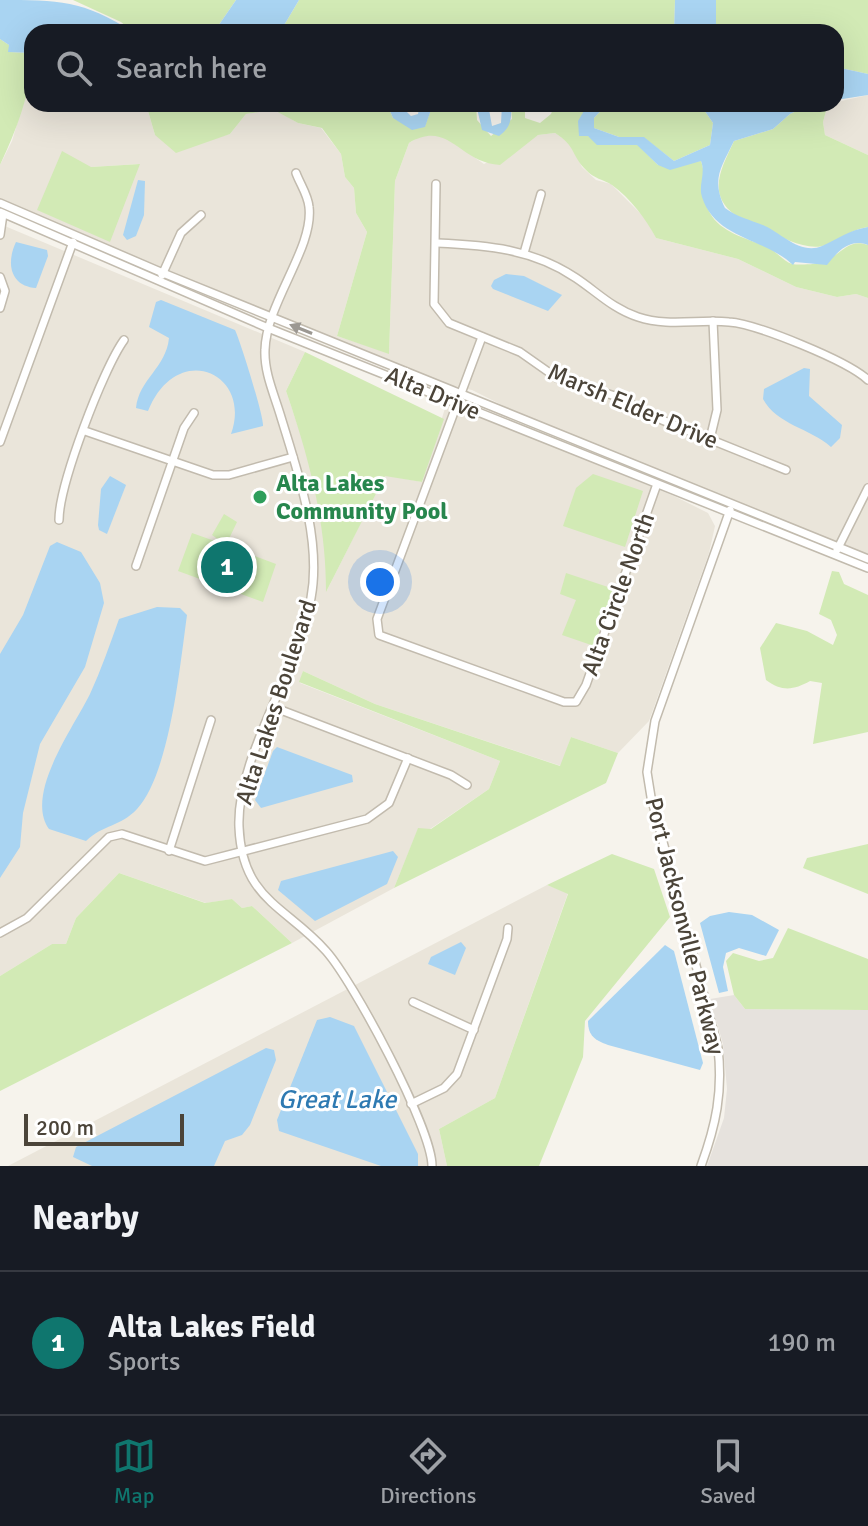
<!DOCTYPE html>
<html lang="en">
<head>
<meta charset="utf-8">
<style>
	body { margin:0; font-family:Signika,sans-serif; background:#242831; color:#f1f3f6 }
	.scale { position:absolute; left:24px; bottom:20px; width:160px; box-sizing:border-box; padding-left:8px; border:4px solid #4b4439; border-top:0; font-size:22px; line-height:28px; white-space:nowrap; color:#4b4439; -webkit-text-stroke:6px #fff; paint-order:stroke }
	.you { position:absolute; left:380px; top:582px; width:28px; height:28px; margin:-20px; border:6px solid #fff; border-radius:50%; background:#1a73e8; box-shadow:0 0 0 12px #1a73e833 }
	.badge { display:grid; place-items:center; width:52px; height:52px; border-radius:50%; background:#0f766e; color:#fff; font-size:26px; font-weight:700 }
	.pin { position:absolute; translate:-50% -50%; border:4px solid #fff; box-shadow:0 2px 8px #0006 }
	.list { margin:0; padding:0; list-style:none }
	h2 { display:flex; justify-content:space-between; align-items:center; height:104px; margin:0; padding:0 32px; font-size:34px }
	h2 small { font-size:26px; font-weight:400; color:#9ea1a6 }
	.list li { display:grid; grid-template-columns:52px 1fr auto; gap:24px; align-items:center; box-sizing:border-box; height:144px; padding:0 32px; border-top:2px solid #363941 }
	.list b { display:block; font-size:30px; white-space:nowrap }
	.list p { margin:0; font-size:26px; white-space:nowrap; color:#9ea1a6 }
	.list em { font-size:26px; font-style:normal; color:#9ea1a6 }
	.icon { flex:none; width:44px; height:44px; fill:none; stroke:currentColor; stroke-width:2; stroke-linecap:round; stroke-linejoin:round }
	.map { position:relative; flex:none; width:868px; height:1166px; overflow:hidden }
	.search { position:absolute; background:#171b24; box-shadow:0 8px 32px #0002; left:24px; right:24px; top:24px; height:88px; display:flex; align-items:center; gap:20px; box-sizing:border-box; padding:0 28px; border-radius:24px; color:#9ea1a6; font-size:30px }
	.sheet { height:248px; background:#171b24 }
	nav { display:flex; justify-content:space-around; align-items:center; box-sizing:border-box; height:112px; border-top:2px solid #363941; background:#171b24; font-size:22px; color:#9ea1a6 }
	nav a { display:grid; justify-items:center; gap:4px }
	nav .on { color:#0f766e }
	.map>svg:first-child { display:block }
	.residential { fill:#eae5da; fill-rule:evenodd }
	.industrial { fill:#e6e2dd }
	.green { fill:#d2eab5 }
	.water { fill:#a9d4f2 }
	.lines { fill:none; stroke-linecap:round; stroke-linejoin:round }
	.minor-casing { stroke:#c2bbae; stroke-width:10 }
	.minor { stroke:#fff; stroke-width:7 }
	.oneway { fill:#9c9892 }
	.leisure-dot { fill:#2e9e5b; stroke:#fff; stroke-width:3 }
	.labels { text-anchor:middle; stroke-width:6; stroke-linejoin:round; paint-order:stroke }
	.street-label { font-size:24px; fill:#4b4439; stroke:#fff }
	.leisure-label { font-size:24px; font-weight:bold; fill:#27864d; stroke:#fff; text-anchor:start }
	.water-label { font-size:26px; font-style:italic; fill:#2e7ab2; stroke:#fff }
</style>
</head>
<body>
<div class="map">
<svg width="868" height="1166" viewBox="0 0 868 1166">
	<rect width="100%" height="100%" fill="#f6f3ec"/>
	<g class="residential">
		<path d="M32 74V104H146L155 135 201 141 230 134 246 114 274 109 298 123 321 128 341 154 345 177 354 188 356 213 367 232 337 336 389 353 395 181 409 143 424 134 444 136 484 164 538 135 555 133 570 143 582 167 596 180 611 184 647 220 656 238 738 259 796 287 837 297 856 294 868 298V555L520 414 472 390 449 385 208 288 0 200V165L12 141ZM139 164 37 210 91 167Z"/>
		<polygon points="868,95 868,155 825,135 823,122 828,104"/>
		<polygon points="0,224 305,352 286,391 308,456 326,542 327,590 385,475 422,482 447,402 674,496 708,513 715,526 709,553 649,721 618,753 571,737 561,766 375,704 303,671 300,683 500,761 489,789 430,829 418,829 394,888 292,943 252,906 242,908 232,899 206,903 119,873 76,918 66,944 52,944 0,976"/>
		<polygon points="547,885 568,893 495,1098 439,1129 447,1166 8,1166"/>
	</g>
	<polygon class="industrial" points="734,995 745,1009 868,1010 868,1166 707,1166 724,1118 727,1089 723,1044 710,999"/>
	<g class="green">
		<polygon points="73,0 236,0 214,32 133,32 121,22"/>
		<polygon points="299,0 675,0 674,32 280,32"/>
		<polygon points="716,0 868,0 868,74 836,67 836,32 716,32"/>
		<path d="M0 39 9 45V52L32 53C32 91 16 131 0 165Z"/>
		<path d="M146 104H387L393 118 425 126 433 104H476L477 120 491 136 512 119 511 104H525V118L540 123 551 114 555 104H588V136L638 145 658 165 701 161C708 180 697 192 710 213 722 235 752 239 771 249 777 253 785 262 792 264 798 265 816 265 825 261 842 254 848 238 868 245V298L856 294 837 297 796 287 738 259 656 238C646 219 630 198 612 185 603 179 594 179 586 170 571 155 576 146 555 133L538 135 500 165C459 163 449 119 409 143L395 181 389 354 337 336 367 232 356 213 354 188 345 177 341 154 322 128 298 123 274 110 246 114 230 134 176 153 155 135Z"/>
		<polygon points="607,104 700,104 713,123 710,145 674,161 643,137 619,137 594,128 594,118"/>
		<path d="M811 104H828L823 122 825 135 868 155V227C848 230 839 242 822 246 799 252 759 224 735 215 706 194 722 167 734 141L773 129 790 114Z"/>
		<polygon points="62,151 91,167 140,164 110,242 37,210"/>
		<path d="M305 352 444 419 422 482 385 476 326 592C326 521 309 458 286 391Z"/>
		<polygon points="593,474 643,491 625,547 563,526 576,488"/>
		<polygon points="224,514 237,522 226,545 276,564 263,602 178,571 192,533 226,545 212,535"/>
		<path d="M832 571 839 572 844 584 868 595V732L813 744 822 683 810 681C794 690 782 692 766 680L760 648 776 623 807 631 833 645 837 635 831 620 819 614Z"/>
		<polygon points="566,573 614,589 594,646 562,635 576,600 560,594"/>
		<polygon points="303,671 375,704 560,766 571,737 618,753 606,783 394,888 418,828 431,829 489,789 500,761 299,682"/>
		<polygon points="868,844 868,894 803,868 807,858"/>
		<polygon points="612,854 654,869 670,917 585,1021 583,1057 539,1166 447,1166 439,1129 495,1098 568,894 547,885"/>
		<polygon points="119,873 205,903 232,899 242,908 252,906 292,943 0,1091 0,976 52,944 66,944 76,918"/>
		<polygon points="788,928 868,959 868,1010 745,1009 734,995 726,961 733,953 759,961 773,958"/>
	</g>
	<g class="water">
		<path d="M0 0C59 0 83 0 133 32H32V53L8 52 9 45 0 39Z"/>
		<polygon points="236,0 299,0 280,32 214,32"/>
		<polygon points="675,0 716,0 716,32 674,32"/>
		<polygon points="836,67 868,74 868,95 836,100"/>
		<polygon points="387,104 399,104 411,116 418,114 420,104 433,104 425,127 412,130 393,118"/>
		<path d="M476 104H488L492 126 501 123 502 104H511C512 118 511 128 499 136L482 130Z"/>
		<path d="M588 104H607L594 118V128L619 137H644L674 161 710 145 713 123 700 104H811L790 114 773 129 734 141C721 168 711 179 725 208 737 217 751 220 765 226 782 234 801 255 822 246 838 239 849 230 868 227V245C850 238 838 251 827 265L795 262 793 265C765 238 715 239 702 197 698 185 706 174 701 161L670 170 658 165 637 145H597L588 136H579L578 121Z"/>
		<polygon points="138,180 145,181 144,215 136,236 127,240 123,235"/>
		<path d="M16 242 47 250 48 256 36 288C10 286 6 263 16 242Z"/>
		<polygon points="506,274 524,276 562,295 548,311 493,289 491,286 494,280"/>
		<path d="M161 300 235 330C241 343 264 417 263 426L231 434C253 373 177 339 148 411L136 408C139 379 166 368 169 338L149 327 156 302Z"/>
		<path d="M804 368 810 369 809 396 842 425 840 438 831 447C810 428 777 425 763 399L764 389Z"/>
		<polygon points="110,476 126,485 107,534 99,530 98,525 101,489"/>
		<polygon points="57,542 81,552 100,583 104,603 85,667 40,744 23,813 20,847 0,878 0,654 23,615 50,546"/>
		<path d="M157 607 180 608 187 615C180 665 170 773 137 809 120 827 104 824 86 841L49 829C24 794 74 727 90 694 101 670 110 644 119 619Z"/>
		<polygon points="277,747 352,775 353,782 261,808 255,800 273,751"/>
		<polygon points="393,851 398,857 387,884 315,921 278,890 281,881"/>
		<polygon points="729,912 752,915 779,930 766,956 739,948 726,953 723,967 728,991 719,993 700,923 710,916"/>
		<polygon points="461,942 466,948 455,975 428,964 431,957"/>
		<path d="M665 945 674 951 703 1063 700 1070 608 1045C595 1040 588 1036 588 1021Z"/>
		<polygon points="330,1017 354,1026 418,1154 418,1166 381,1166 279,1131 277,1120 317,1020"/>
		<polygon points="266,1048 274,1050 276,1060 250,1125 242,1135 225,1141 214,1166 92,1166 73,1157 76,1147"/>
	</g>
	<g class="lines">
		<g class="minor-casing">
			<g id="minor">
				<path d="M296 173C300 184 308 195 309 207 314 248 266 303 265 350 264 372 274 394 280 414 297 470 322 539 311 598 299 669 236 758 239 827 242 900 286 906 326 951 353 981 432 1128 432 1166"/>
				<polyline points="436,184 434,304 449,323 520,352 557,378 615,396 662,420 786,470"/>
				<polyline points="0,203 163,273 868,559"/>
				<polyline points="0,212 268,328 868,568"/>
				<polyline points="0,235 3,214"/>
				<path d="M437 243C487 245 533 249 576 278 597 292 613 309 638 317 668 327 698 319 729 322 757 324 848 361 868 380"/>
				<polyline points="524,253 541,194"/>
				<polyline points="162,275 181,233 201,215"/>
				<polyline points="0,277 5,291 0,308"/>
				<polyline points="482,337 377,619 379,635 564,702 576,702 586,685 657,484"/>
				<polyline points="85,431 213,475 229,475 293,457"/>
				<polyline points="710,439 717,410 713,321"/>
				<polyline points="0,442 73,242"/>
				<path d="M59 520C59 485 103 369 124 340"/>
				<polyline points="837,550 868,488"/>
				<polyline points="136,566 184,428 194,413"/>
				<polyline points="273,707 451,775 467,785"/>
				<polyline points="169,851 211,720"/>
				<polyline points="0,933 27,918 109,837 122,834 205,861 367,819 389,803 408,758"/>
				<polyline points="413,1002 474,1030"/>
				<polyline points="411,1104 444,1088 457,1074 507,939 508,928"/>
				<path d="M701 1166C716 1125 723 1092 718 1048L651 797 647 772 655 721 730 510"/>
			</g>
		</g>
		<use href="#minor" class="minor"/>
	</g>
	<defs><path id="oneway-solid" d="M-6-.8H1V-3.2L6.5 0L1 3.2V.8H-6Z" transform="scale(2)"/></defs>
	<use class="oneway" href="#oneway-solid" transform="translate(301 329) rotate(-158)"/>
	<circle class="leisure-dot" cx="260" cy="497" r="8"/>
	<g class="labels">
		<g class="street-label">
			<text transform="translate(433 393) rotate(23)" y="8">Alta Drive</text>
			<text transform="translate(633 406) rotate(23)" y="8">Marsh Elder Drive</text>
			<text transform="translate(618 594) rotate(-70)" y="8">Alta Circle North</text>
			<text transform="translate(276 702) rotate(-72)" y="8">Alta Lakes Boulevard</text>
			<text transform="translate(685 926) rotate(76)" y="8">Port Jacksonville Parkway</text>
		</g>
		<g class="leisure-label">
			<text x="276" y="491">Alta Lakes<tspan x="276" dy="28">Community Pool</tspan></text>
		</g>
		<g class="water-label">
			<text x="337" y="1108">Great Lake</text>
		</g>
	</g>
</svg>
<div class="scale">200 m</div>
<div class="you"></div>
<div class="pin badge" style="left:227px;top:567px">1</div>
<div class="search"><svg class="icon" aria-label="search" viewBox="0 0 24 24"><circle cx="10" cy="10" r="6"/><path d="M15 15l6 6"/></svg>Search here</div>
</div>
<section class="sheet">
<h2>Nearby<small></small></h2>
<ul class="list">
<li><span class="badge">1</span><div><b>Alta Lakes Field</b><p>Sports</p></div><em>190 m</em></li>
</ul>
</section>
<nav>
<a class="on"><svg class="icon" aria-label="map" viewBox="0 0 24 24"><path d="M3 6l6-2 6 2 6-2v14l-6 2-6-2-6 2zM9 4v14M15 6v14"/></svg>Map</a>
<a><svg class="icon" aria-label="directions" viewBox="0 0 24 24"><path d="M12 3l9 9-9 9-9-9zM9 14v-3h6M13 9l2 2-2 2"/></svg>Directions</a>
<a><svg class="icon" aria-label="saved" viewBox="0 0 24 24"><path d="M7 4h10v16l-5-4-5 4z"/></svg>Saved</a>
</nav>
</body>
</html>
